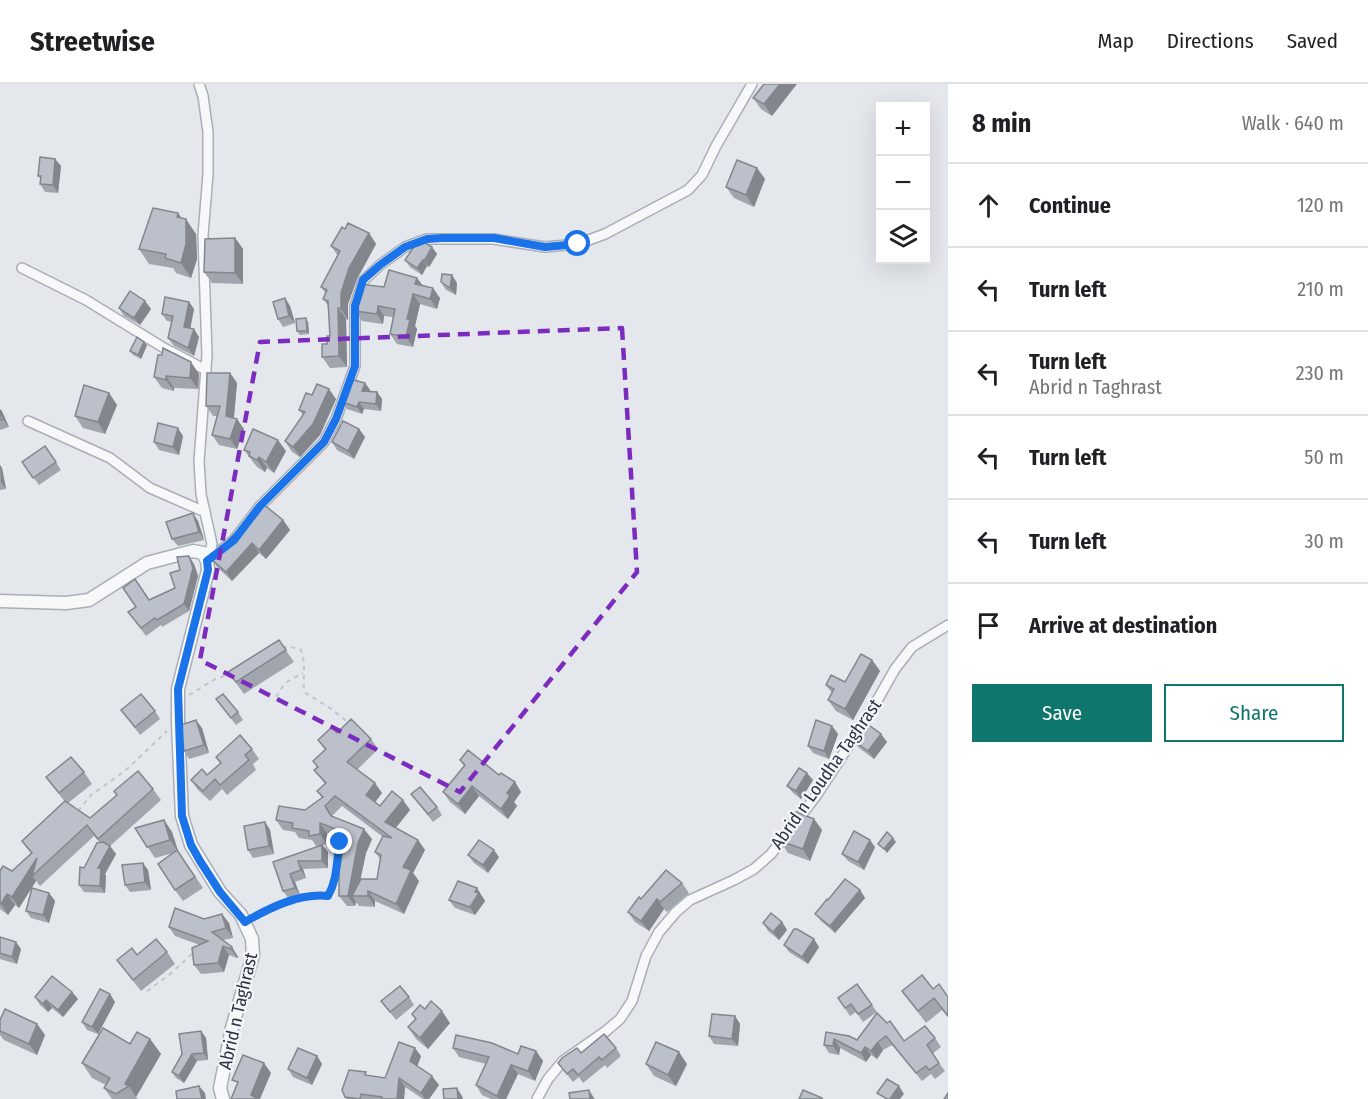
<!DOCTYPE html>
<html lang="en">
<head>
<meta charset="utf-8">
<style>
	body { margin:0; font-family:"Fira Sans Condensed",sans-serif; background:#f2f2f2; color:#202124 }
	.controls { position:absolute; right:18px; top:18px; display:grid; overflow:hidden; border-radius:0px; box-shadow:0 6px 24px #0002 }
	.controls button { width:54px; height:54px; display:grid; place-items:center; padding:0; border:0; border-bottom:2px solid #e0e0e0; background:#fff; color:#202124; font:30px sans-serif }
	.stop { position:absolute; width:18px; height:18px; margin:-14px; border:4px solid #1a73e8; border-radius:50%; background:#fff }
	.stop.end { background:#1a73e8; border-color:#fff; box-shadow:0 2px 6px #0008 }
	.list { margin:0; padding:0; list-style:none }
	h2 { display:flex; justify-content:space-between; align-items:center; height:78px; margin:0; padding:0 24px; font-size:26px }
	h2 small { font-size:20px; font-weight:400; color:#757577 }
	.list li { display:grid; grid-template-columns:39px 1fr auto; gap:18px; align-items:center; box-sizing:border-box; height:84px; padding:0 24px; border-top:2px solid #e0e0e0 }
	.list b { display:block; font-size:22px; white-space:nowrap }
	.list p { margin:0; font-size:20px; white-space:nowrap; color:#757577 }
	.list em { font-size:20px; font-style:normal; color:#757577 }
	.actions { display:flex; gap:12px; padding:18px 24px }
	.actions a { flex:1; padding:14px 0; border:2px solid #0f766e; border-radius:0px; text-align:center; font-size:21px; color:#0f766e }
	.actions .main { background:#0f766e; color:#fff }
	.icon { flex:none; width:33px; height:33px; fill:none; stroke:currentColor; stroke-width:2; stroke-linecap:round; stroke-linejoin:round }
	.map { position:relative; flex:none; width:948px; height:1015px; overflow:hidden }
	header { display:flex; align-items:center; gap:36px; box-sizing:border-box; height:84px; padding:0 30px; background:#fff; border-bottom:2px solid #e0e0e0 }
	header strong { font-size:28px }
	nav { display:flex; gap:33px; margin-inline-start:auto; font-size:21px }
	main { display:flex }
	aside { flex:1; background:#fff }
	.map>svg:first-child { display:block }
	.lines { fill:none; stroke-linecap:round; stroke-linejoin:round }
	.minor-casing { stroke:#a9aeb7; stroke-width:12 }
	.tertiary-casing { stroke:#a9aeb7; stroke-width:15 }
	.path { stroke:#c2c5cb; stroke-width:2; stroke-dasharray:4.5 4.5; stroke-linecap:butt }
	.minor { stroke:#f7f8fa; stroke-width:9 }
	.tertiary { stroke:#f7f8fa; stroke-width:12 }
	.wall { fill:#a1a5ae; fill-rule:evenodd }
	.shaded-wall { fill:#83868d }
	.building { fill:#bbc0ca; stroke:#83868d; stroke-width:1.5 }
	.route { stroke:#1a73e8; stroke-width:8 }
	.marked { fill:none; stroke:#7b2cbf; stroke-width:4.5; stroke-dasharray:12 8; stroke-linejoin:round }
	.labels { text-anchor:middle; stroke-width:4.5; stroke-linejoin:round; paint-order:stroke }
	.street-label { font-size:18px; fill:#2b3445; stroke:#f4f6f9 }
</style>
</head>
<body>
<header>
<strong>Streetwise</strong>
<nav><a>Map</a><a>Directions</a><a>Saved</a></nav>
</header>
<main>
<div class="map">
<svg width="948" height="1015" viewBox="0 0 948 1015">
	<rect width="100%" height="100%" fill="#e4e7ec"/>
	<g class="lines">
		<g class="minor-casing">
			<g id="minor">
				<polyline points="199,0 203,12 208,48 208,90 203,151 207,271 199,377 201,410 212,460 207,477"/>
				<polyline points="22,184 86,216 164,264 206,286"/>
				<polyline points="28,337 110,374 150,404 205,428"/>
				<polyline points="207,477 234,456 260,422 324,358 336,335 355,282 355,222 363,197 380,181 405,163 427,155 493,155 545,163 578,160 605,150 688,106 702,91 716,62 752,0"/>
				<polyline points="537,1015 548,995 563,977 606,947 620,935 632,917 646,872 659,848 676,828 690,816 734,796 754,785 771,770 816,712 870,629 895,585 912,563 948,541"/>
			</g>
		</g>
		<g class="tertiary-casing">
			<polyline id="tertiary" points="0,517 66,519 89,516 147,479 193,467 203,469 207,477 208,486 178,605 178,641 182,732 191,761 220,808 241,831 252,855 253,871 232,944 220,1004 223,1015"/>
		</g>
		<g class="path">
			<path d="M283 565 287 562 301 566C306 579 303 593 304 608L330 624 349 639"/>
			<polyline points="189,611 217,594 232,590"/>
			<polyline points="276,613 285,599 303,589"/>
			<polyline points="78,727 91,711 125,687 167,647"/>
			<polyline points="23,777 32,769"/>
			<path d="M255 832C275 820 304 809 328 811 339 792 333 773 342 754"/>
			<polyline points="147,907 169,891 194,868"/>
		</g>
		<use href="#minor" class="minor"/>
		<use href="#tertiary" class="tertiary"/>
	</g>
	<g class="wall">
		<polygon points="764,0 772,32 761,25 753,14"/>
		<polygon points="55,75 61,82 58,109 45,108 40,100 41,95 38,92"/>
		<polygon points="757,84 765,95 754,123 734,114 726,103"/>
		<polygon points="181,134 196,150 197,175 191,194 176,189 173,184 149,180 139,165"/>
		<polygon points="345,145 369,149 376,160 357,195 348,220 348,236 346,235 347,283 330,284 322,273 330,252 329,223 323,215 326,210 321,203 338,172 331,162"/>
		<polygon points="235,154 243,165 243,200 212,199 204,188"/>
		<polygon points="432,163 437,170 429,183 427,182 422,191 410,183 405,176"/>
		<polygon points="441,198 457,199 456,211 446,206"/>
		<polygon points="423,201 440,214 437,225 420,220 415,242 417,245 413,263 397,260 390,250 393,233 384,232 383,240 362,237 355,227 384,203"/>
		<polygon points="285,214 290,222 295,239 283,243 278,235"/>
		<polygon points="145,217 151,225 140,241 124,232 119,224"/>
		<polygon points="189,218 194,225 190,245 199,253 194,272 174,262 168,254 172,238 167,237 162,230"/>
		<polygon points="308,238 309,250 300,251 297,247"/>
		<polygon points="147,261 141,275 133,271 130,267"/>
		<polygon points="230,289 237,299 234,334 244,345 237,365 219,361 212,351 217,332 213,332 206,322"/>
		<polygon points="199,290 198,305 174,304 174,307 162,304 154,293"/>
		<polygon points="365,299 370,306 369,307 377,308 382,315 381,327 364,325 362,330 347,325 342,318"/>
		<polygon points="109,309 117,321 105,350 83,344 75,332"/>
		<polygon points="312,311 336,315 320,351 300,373 292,368 285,357 303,331 299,326"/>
		<polygon points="0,325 9,343 0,346"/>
		<polygon points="359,345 365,353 354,375 337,366 332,358"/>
		<polygon points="183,352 179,371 159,366 154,358"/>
		<polygon points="45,362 61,386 39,401 22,378"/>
		<polygon points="244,366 286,367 274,389 267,384 265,388 257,383"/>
		<polygon points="0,381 2,384 6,405 0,406"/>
		<polygon points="283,436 290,446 266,475 259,469 232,497 218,484 211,475"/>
		<polygon points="198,437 204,456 178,462 172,455"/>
		<polygon points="194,480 198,492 189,527 162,543 161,541 146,552 128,528 149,516 175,504 180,486"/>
		<polygon points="279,556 294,578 244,610 228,588"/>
		<polygon points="872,576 880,587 853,636 836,627 828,616 832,609 826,601 845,598"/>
		<polygon points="222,623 238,628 243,636 236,641"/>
		<polygon points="121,626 155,627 160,635 140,651"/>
		<polygon points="832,642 838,650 829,675 813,669 808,662"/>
		<polygon points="202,644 209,669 189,675 184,667"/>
		<path d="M337 649 371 655 378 665 357 686 382 709 375 718 380 722 410 726 396 744 418 756 425 766 413 789 419 797 404 830 375 817V823L359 822 356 818 355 822H347L339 812 345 756 327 749V760L322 761 328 768V784L303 785 306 794 295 798 300 811 289 815 283 807 273 778 319 762H316L312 756 299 754 295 748 283 746 276 736 305 726 322 714 317 707 325 700 314 686 317 683 313 677 325 666 318 656ZM342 722 383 753 375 768 380 775 377 795 360 796 366 769 372 755 332 732Z"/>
		<polygon points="881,650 887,658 874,675 859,664 854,657"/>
		<polygon points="252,665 259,675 253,680 256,686 227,711 222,705 210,717 198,706 191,696 207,691 220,679 216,673"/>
		<polygon points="460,676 515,698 521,708 514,718 517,722 508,735 479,712 465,730 450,718 443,708 464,682"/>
		<polygon points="84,688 92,700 68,719 90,734 153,705 161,716 110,762 116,770 105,790 106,792 105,809 84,808 79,801 84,784 100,759 94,752 40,802 36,797 19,824 15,821 8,831 0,825 0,787 12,787 31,769 22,757 65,718 46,693"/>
		<polygon points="813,696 801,715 793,709 787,702"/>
		<polygon points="411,710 437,723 442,731 433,738"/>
		<polygon points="793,735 814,735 822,746 810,777 788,769 780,757"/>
		<polygon points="164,736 172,748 178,767 203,804 183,817 175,806 173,769 155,774 135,744"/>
		<polygon points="265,738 270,746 274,770 253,774 248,766"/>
		<polygon points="875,763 864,786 848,777 842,770"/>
		<polygon points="468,771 499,773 488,789 474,779"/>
		<polygon points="148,786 151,806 130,808 125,801"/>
		<polygon points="682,799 689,809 667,828 664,825 649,847 635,838 628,828 641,815"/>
		<polygon points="860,806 865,814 835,849 821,837 815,830 828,816"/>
		<polygon points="49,809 55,817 49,839 31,834 26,827"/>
		<polygon points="482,812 485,817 475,831 455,824 449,816"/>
		<polygon points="204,835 229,839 233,854 223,856 232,863 238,873 237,874 229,871 224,888 201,890 194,881 200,861 175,852 169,843"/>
		<polygon points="782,838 787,846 779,856 768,847 763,839"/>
		<polygon points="0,853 21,865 17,880 0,875"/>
		<polygon points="784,861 819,863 808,880 789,868"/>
		<polygon points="167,868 175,880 141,907 117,876 137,871"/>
		<polygon points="857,900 877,928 863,938 856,928 850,932 838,914"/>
		<polygon points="933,905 948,913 948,933 942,926 926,939 902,907"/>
		<polygon points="72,908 78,915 63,933 52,924 48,928 40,921 35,913"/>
		<polygon points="409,913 414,921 396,936 381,917"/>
		<polygon points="115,918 98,950 87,946 82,938"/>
		<polygon points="425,925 450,939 428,965 416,955 408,943 415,935 412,930"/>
		<polygon points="877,929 904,957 935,954 941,963 932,970 945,987 935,995 931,990 922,997 892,961 883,966 877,975 871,971 866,978 840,964 839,971 829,969 824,961 826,948 857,956"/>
		<polygon points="735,932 740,940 738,962 714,960 709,952"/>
		<polygon points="0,936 37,940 45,951 37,971 4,956 0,951"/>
		<polygon points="201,947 206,954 208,976 197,977 184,999 176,994 172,988"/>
		<polygon points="150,955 161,970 136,1013 138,1015 112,1015 104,1004 106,1001 92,994 82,979 130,960"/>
		<polygon points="453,964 518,970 536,967 543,977 535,997 518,990 506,1015 491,1015 482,1011 476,1001 486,980 459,973"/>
		<polygon points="616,964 621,972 607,984 605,981 583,999 579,993 573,998 558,979 581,969"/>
		<polygon points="317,972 322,980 312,1001 293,993 288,985"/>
		<polygon points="421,972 417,982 439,1001 429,1015 423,1015 405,1003 404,1015 346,1015 345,1013 368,992 385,994"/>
		<polygon points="646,980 687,980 676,1002 654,992"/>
	</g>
	<g class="shaded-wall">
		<polygon points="780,0 797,0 772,32 764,20"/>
		<polygon points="55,75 61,82 58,109 53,101"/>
		<polygon points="757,84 765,95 754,123 746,111"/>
		<polygon points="178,129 186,140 186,135 196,150 197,175 191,194 181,179 177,133"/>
		<polygon points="369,149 376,160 357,195 348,220 348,236 341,225 341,209 349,184"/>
		<polygon points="235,154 243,165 243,200 235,189"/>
		<polygon points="432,163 437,170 429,183 424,177"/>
		<polygon points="423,176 427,182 422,191 417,184"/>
		<polygon points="452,191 457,199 456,211 450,204"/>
		<polygon points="417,194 424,203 415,200"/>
		<polygon points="433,204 440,214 437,225 430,215"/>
		<polygon points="413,210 420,220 415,242 417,245 413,263 406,253 407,235"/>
		<polygon points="285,214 290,222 295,239 289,232"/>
		<polygon points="145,217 151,225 140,241 134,234"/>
		<polygon points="189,218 194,225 189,251 184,243"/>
		<polygon points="378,222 384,232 383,240 377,230"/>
		<polygon points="338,224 346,235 347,283 339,272"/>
		<polygon points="306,234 308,238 309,250 307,247"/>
		<polygon points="194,245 199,253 194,272 188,264"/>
		<polygon points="144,258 147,261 141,275 138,271"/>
		<polygon points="191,278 199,290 198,305 190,294"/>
		<polygon points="230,289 237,299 233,342 226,332"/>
		<polygon points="166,292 174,304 174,307 166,296"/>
		<polygon points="365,299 370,306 367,314 362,307"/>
		<polygon points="329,305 336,315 320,351 300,373 293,363"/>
		<polygon points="377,308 382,315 381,327 376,320"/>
		<polygon points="109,309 117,321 105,350 98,338"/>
		<polygon points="359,318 364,325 362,330 357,323"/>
		<polygon points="0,325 2,327 9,343 3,335 0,328"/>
		<polygon points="237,335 244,345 237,365 230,355"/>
		<polygon points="178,344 183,352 179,371 173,363"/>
		<polygon points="359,345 365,353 354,375 348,367"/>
		<polygon points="278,356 286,367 274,389 266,378"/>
		<polygon points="259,373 267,384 265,388 257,376"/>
		<polygon points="0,381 2,384 6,405 1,398"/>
		<polygon points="193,429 198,437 204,456 199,448"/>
		<polygon points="283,436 290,446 266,475 259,466"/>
		<polygon points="252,459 259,469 232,497 226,488"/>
		<polygon points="189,472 194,480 198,492 189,527 184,520"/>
		<polygon points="872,576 880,587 853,636 845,625"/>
		<polygon points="196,636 202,644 209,669 204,661"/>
		<polygon points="832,642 838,650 829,675 824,667"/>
		<polygon points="881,650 887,658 874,675 868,667"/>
		<polygon points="807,689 813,696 801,715 796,707"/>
		<polygon points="515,698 521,708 514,718 517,722 508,735 501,725 507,709"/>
		<polygon points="375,699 382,709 373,721 366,711"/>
		<polygon points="472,702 479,712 465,730 458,720"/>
		<polygon points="403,716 410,726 392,748 385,738"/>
		<polygon points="814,735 822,746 810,777 803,765"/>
		<polygon points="164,736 172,748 178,767 203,804 170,756"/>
		<polygon points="265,738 270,746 274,770 269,762"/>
		<polygon points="320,739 327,749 327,760 320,750"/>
		<polygon points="364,745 372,755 366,769 357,812 352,812 356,818 355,822 348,812 358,759"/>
		<polygon points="893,754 896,758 887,769 884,765"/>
		<polygon points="418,756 425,766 413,789 419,797 404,830 396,820 403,783"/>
		<polygon points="870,756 875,763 864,786 858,778"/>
		<polygon points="322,761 328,768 328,784 322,777"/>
		<polygon points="110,762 116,770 105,790 106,792 105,809 100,802 98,784"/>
		<polygon points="494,766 499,773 488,789 483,781"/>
		<polygon points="37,774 32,792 36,797 19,824 12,813"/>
		<polygon points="298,777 303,785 306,794 301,786"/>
		<polygon points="143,779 148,786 151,806 145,798"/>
		<polygon points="290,790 295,798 300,811 295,804"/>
		<polygon points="477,804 485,817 475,831 470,823"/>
		<polygon points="860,806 865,814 835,849 830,842"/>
		<polygon points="368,807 375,817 375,823 368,812"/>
		<polygon points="49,809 55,817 49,839 43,831"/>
		<polygon points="7,810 15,821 8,831 1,820"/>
		<polygon points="657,815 664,825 649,847 641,837"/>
		<polygon points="222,830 229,839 233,854 226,844"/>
		<polygon points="782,838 787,846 779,856 773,848"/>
		<polygon points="814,855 819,863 808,880 802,873"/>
		<polygon points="16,858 21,865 17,880 12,873"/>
		<polygon points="223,862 229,871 224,888 218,879"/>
		<polygon points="232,863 238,873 237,874 231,865"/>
		<polygon points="72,908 78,915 63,933 58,926"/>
		<polygon points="110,910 115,918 98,950 92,943"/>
		<polygon points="46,916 52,924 48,928 43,920"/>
		<polygon points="442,927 450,939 428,965 420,954"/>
		<polygon points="735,932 740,940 738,962 732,955"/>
		<polygon points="37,940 45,951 37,971 29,960"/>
		<polygon points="201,947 206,954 208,976 204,969"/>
		<polygon points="150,955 161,970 136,1013 129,1002 125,1000"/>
		<polygon points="834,955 840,964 839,971 833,962"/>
		<polygon points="878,958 883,966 877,975 871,967"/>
		<polygon points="865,963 871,971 866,978 861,969"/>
		<polygon points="415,964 421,972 416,986 410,977"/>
		<polygon points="536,967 543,977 535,997 528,987"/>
		<polygon points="679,968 687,980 676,1002 668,991"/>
		<polygon points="192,970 197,977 184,999 179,992"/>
		<polygon points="317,972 322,980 312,1001 307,994"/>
		<polygon points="264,979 271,989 260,1015 253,1015 251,1011"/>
		<polygon points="511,981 518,990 506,1015 499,1015 497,1012"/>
		<polygon points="432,992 439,1001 429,1015 425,1015 421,1009"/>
		<polygon points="399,994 405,1003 404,1015 397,1015"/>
		<polygon points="199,1002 205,1009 206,1015 202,1015"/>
		<polygon points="899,1002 904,1010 900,1015 890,1015"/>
		<polygon points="457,1004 462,1012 463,1015 458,1015"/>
		<polygon points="589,1006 594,1014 595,1015 590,1015"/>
	</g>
	<g class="building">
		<polygon points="764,0 780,0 764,20 753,14"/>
		<polygon points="40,73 55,75 53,101 40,100 41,92 38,92"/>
		<polygon points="737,76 757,84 746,111 726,103"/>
		<polygon points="153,124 178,129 177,133 186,135 186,160 181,179 165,174 166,170 139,165"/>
		<polygon points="348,139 369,149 349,184 341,209 341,225 338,224 339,272 322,273 322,260 327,260 327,252 330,252 328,217 323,215 327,206 321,203 340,167 331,162 342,143 345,145"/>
		<polygon points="235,154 235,189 204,188 205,155"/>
		<polygon points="420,156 432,163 424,177 423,176 417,184 405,176 417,158"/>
		<polygon points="389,186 417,194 415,200 433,204 430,215 413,210 407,235 410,235 406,253 390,250 395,225 378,222 377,230 355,227 355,213 359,200 384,203"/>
		<polygon points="442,190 452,191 450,204 441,198"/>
		<polygon points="130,207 145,217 134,234 119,224"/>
		<polygon points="165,213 189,218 184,243 194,245 188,264 168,254 173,232 162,230"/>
		<polygon points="285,214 289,232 278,235 273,218"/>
		<polygon points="306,234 307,247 297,247 296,235"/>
		<polygon points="137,253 144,258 138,271 130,267"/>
		<polygon points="163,264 191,278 190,294 166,292 166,296 154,293 158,271 162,271"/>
		<polygon points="207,289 230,289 226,332 237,335 230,355 212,351 220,322 206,322"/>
		<polygon points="350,295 365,299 362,307 377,308 376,320 359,318 357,323 342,318"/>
		<polygon points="317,300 329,305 313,340 293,363 285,357 305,328 299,326 306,309 312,311"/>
		<polygon points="84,301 109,309 98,338 75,332"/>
		<polygon points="0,328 3,335 0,336"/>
		<polygon points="343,337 359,345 348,367 332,358"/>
		<polygon points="158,339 178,344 173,363 154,358"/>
		<polygon points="253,345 278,356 266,378 259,373 257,376 249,372 250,368 244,366"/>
		<polygon points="45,362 56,378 33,394 22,378"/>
		<polygon points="263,420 283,436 259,466 252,459 226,488 211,475 234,450 237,453"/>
		<polygon points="193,429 199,448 172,455 166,438"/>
		<polygon points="189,472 193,484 184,520 157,536 155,534 141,544 128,528 136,523 123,504 135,495 149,516 175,504 170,489 180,486 177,473"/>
		<polygon points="279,556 286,566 236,598 228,588"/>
		<polygon points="861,570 872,576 845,625 828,616 834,605 826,601 831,591 845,598"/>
		<polygon points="141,610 155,627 135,643 121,626"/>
		<polygon points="223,610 238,628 231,634 216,615"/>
		<polygon points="351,635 371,655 347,678 375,699 366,711 380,722 392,707 403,716 385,738 418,756 403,783 411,786 396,820 368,807 368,812 352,812 361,795 377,795 381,771 375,768 383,752 392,754 335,712 325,722 331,732 364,745 358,759 348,812 339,812 339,787 346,749 320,739 320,750 309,752 309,747 292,744 293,739 276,736 279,722 305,726 323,713 317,707 326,699 314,686 318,683 313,677 326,665 318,656 332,643 337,649"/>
		<polygon points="196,636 204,661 184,667 181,641"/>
		<polygon points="816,636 832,642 824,667 808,662"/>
		<polygon points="866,639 881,650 868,667 854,657"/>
		<polygon points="240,651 252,665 245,671 249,676 220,701 215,695 203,707 191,696 202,685 207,691 221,679 216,673"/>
		<polygon points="468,666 499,691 501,689 515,698 507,709 510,712 501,725 472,702 458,720 443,708 465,681 460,676"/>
		<polygon points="71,673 84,688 59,709 46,693"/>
		<polygon points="799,684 807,689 796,707 787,702"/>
		<polygon points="138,687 153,705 98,755 87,741 32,792 37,774 12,813 7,810 1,820 0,819 0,787 3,782 12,787 32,769 22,757 65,717 90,734 117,711 114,707"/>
		<polygon points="420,703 437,723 428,730 411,710"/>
		<polygon points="796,728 814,735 803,765 780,757 787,739 790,734 793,735"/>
		<polygon points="164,736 170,756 147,763 135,744"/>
		<polygon points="265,738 269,762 248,766 244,742"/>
		<polygon points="854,747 870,756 858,778 842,770"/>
		<polygon points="887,748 893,754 884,765 878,760"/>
		<polygon points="479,756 494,766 483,781 468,771"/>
		<polygon points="103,758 110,762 98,784 101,784 100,802 79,801 80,783 84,784 97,759"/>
		<polygon points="322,761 322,777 298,777 301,786 290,790 295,804 283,807 273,778"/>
		<polygon points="177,766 195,793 175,806 158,780"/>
		<polygon points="143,779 145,798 125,801 122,781"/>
		<polygon points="666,786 682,799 660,818 657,815 641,837 628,828 639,813 641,815"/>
		<polygon points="845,795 860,806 830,842 815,830 827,815 828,816"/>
		<polygon points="458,797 477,804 475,808 479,809 470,823 449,816"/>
		<polygon points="32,804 49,809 43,831 26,827"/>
		<polygon points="175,824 204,835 222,830 226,844 212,848 232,863 231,865 223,862 218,879 194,881 192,864 208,857 169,843"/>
		<polygon points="771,829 782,838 773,848 763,839"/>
		<polygon points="794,845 797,845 814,855 802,873 784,861"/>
		<polygon points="0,853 16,858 12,873 0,869"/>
		<polygon points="156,855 167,868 133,896 117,876 132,864 137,871"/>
		<polygon points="922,891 933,905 939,900 948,913 948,932 934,914 918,927 902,907"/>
		<polygon points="52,892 72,908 58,926 46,916 43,920 35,913"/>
		<polygon points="857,900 872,921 858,930 851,920 845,924 838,914"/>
		<polygon points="400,902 409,913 390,928 381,917"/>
		<polygon points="100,905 110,910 92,943 82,938"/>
		<polygon points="431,917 442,927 420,954 408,943 416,935 412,930 420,921 425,925"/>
		<polygon points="5,925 37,940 29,960 0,947 0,936"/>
		<polygon points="877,929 887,939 890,937 904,957 925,942 935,954 927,961 939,979 929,986 926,982 916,989 886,952 878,958 871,967 865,963 861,969 834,955 833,962 824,961 826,948 849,952 857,956"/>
		<polygon points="712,930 735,932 732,955 709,952"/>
		<polygon points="103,944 130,960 137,948 150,955 125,1000 129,1002 116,1010 104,1004 110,994 82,979"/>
		<polygon points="201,947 204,969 192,970 179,992 172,988 182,970 179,950"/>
		<polygon points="604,950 616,964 602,976 599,973 578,991 573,985 567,990 558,979 562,974 577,964 581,969"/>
		<polygon points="456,951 492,959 518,970 521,962 536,967 528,987 511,981 497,1012 476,1001 489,973 453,964"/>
		<polygon points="399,958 415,964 410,977 432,992 421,1009 399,994 397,1015 382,1015 382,1013 361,1010 360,1015 345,1013 342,1006 349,986 366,988 365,991 385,994"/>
		<polygon points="656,958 679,968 668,991 646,980"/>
		<polygon points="298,964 317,972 307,994 288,985"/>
		<polygon points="243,971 264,979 251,1011 258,1015 231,1015 238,998 232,996"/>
		<polygon points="887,995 899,1002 890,1015 887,1015 877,1009"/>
		<polygon points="199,1002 202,1015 177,1015 176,1007"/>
		<polygon points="457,1004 458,1015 444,1015 443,1005"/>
		<polygon points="589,1006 590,1015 570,1015 569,1009"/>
		<polygon points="803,1006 822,1014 822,1015 799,1015"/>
		<polygon points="948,1009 948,1015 944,1015"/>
	</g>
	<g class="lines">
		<path class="route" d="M340 758C336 776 338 795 328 812 299 809 269 824 245 838L220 808 200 777 191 761 182 732 178 605 208 486 207 477 234 456 260 422 324 358 336 335 355 282V222L363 196 380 181 405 163 427 155 442 154H494L545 163 578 160"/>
	</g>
	<path class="marked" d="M622 244 637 488 460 708 200 576 260 258Z"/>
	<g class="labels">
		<g class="street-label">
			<text transform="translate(826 690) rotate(-55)" y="6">Abrid n Loudha Taghrast</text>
			<text transform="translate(238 927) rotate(-77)" y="6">Abrid n Taghrast</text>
		</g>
	</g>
</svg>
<div class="controls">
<button>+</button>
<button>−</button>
<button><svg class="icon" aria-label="layers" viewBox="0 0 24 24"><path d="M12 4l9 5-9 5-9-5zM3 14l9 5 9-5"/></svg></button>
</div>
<div class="stop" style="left:578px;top:160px"></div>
<div class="stop end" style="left:340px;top:758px"></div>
</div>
<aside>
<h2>8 min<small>Walk · 640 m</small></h2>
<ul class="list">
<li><svg class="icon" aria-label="ahead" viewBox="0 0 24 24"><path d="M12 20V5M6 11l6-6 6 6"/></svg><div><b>Continue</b></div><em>120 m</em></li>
<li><svg class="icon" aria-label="left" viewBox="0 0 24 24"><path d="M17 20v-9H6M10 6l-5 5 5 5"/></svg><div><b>Turn left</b></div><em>210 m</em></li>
<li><svg class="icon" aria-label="left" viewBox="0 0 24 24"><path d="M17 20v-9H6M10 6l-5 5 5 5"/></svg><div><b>Turn left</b><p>Abrid n Taghrast</p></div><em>230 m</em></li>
<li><svg class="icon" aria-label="left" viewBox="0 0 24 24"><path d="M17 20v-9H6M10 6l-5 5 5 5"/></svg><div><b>Turn left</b></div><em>50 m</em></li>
<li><svg class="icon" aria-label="left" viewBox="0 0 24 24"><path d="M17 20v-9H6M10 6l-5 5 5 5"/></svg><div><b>Turn left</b></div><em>30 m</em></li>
<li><svg class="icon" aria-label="arrive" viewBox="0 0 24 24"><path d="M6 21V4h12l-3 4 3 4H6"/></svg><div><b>Arrive at destination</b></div></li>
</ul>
<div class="actions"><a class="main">Save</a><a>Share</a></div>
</aside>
</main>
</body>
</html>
